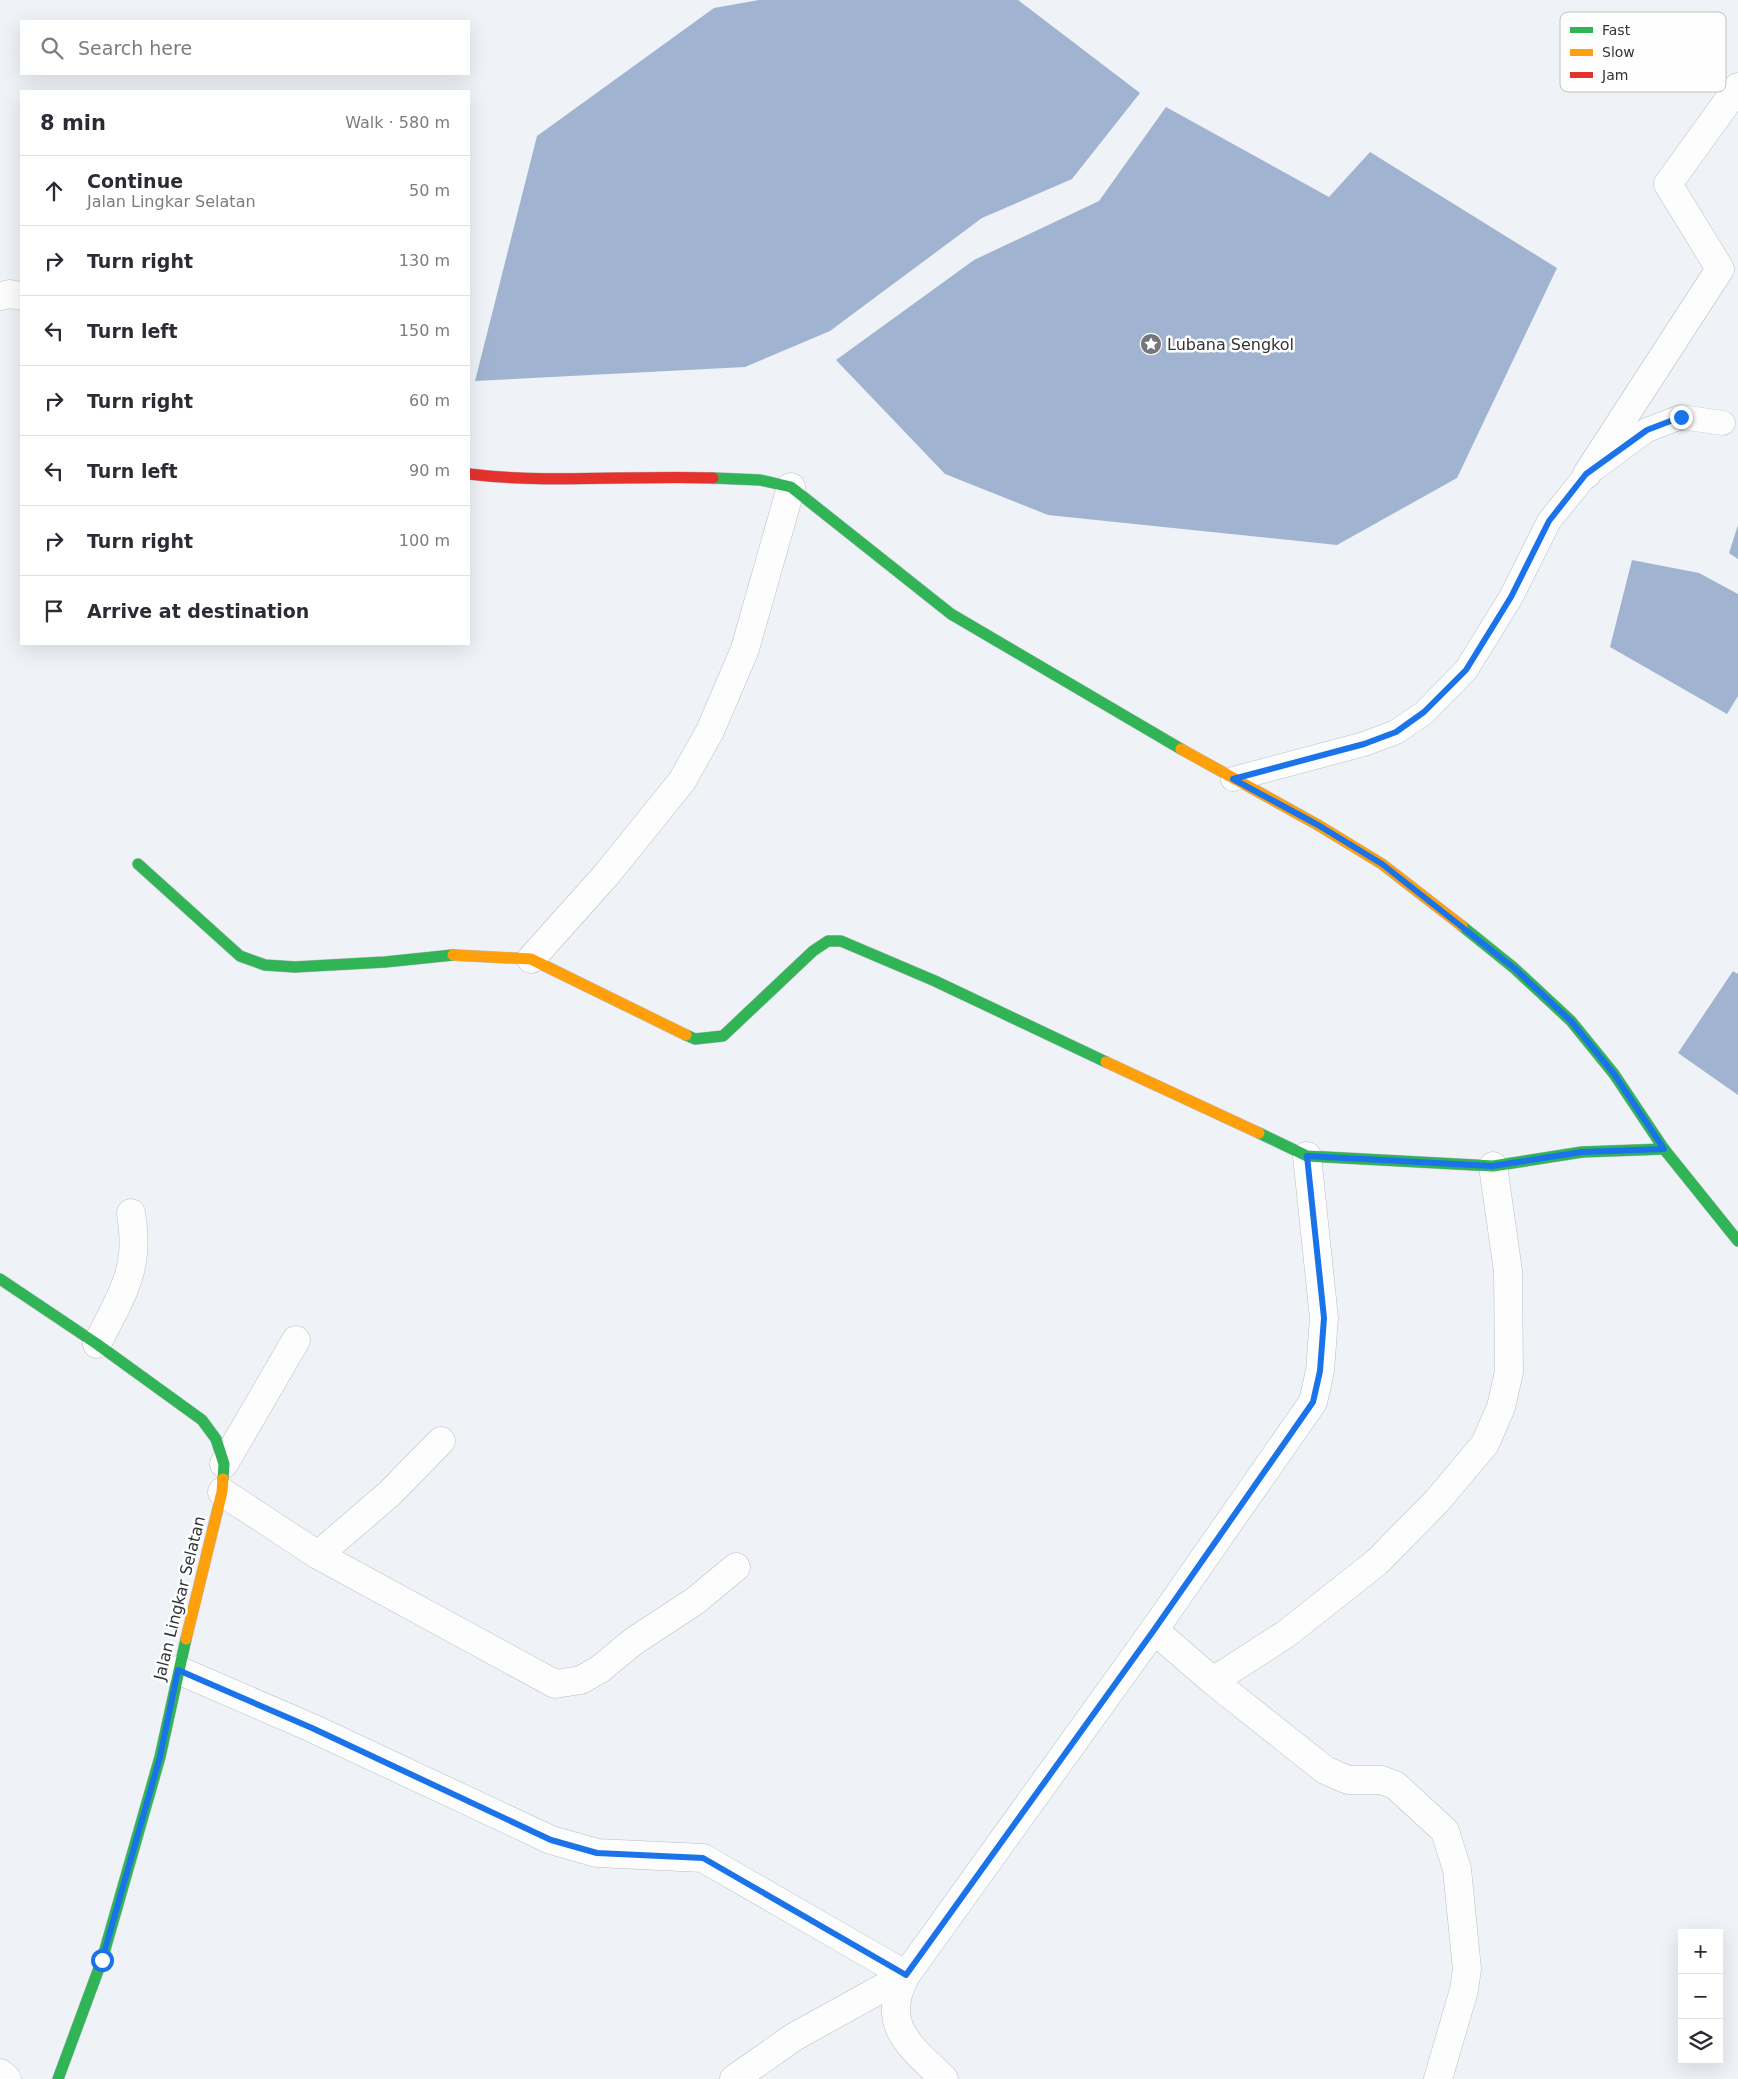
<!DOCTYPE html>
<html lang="en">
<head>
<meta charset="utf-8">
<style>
	body { margin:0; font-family:"DejaVu Sans",sans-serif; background:#f7f7f7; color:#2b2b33 }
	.controls { position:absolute; right:15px; bottom:15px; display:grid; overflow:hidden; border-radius:0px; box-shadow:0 5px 20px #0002 }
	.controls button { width:45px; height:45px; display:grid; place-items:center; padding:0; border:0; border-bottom:1px solid #e1e1e2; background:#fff; color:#2b2b33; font:25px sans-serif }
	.stop { position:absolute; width:15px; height:15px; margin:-11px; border:4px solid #1a73e8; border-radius:50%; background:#fff }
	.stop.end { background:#1a73e8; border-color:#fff; box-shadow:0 1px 5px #0008 }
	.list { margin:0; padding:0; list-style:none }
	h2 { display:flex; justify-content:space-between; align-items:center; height:65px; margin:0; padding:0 20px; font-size:21px }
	h2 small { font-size:16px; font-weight:400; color:#7c7c81 }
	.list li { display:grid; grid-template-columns:32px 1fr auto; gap:15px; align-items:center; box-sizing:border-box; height:70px; padding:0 20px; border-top:1px solid #e1e1e2 }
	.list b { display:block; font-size:19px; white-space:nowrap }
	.list p { margin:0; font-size:16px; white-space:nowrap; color:#7c7c81 }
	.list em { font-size:16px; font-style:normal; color:#7c7c81 }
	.icon { flex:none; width:28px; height:28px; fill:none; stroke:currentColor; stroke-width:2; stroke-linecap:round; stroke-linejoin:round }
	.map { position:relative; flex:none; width:1738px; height:2079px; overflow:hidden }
	.search { position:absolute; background:#fff; box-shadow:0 5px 20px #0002; left:20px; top:20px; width:450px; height:55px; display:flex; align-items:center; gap:12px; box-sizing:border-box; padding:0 18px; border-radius:0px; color:#7c7c81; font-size:19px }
	.panel { position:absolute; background:#fff; box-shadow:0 5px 20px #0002; left:20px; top:90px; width:450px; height:555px; border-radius:0px }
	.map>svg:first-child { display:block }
	.water { fill:#a0b3d1 }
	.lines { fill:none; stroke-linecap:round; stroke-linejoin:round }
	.lane-casing { stroke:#bbbec3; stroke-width:25 }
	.street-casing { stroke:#bbbec3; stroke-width:29 }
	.fast-casing { stroke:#bbbec3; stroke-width:12 }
	.slow-casing { stroke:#bbbec3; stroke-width:12 }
	.jam-casing { stroke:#bbbec3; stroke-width:12 }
	.lane { stroke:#fdfdfe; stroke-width:24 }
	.street { stroke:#fdfdfe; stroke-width:28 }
	.fast { stroke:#30b455; stroke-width:11 }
	.slow { stroke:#ff9f0a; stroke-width:11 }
	.jam { stroke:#e5322d; stroke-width:11 }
	.route { stroke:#1a73e8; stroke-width:6 }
	.labels { text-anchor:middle; stroke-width:5; stroke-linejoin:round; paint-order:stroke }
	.poi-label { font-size:16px; fill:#313337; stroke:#fefefe; text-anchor:start }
	.street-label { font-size:16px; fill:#313337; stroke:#fefefe }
	.key { fill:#fefefe; stroke:#c0c1c2; stroke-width:1 }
	.key-label { font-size:14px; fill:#313337 }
</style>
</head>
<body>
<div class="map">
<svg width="1738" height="2079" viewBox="0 0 1738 2079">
	<rect width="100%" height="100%" fill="#eff3f8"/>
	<g class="water">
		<polygon points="759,0 1018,0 1140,93 1072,179 982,218 830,331 745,367 475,381 537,136 714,8"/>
		<polygon points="1166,107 1329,197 1370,152 1557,268 1457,478 1337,545 1048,515 945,474 836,360 974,260 1099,201"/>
		<polygon points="1738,525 1738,559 1729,553"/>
		<polygon points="1632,560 1699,573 1738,594 1738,696 1727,714 1610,647"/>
		<polygon points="1733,971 1738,974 1738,1095 1678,1053"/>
	</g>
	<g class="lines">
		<g class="lane-casing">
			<polyline id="lane" points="1233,779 1364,744 1396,732 1424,713 1466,670 1511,597 1549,521 1587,474 1647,430 1681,417 1723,423"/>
		</g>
		<g class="street-casing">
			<g id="street">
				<polyline points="0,296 10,294 21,296"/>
				<polyline points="1587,474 1720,269 1668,184 1738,87"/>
				<polyline points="531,959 607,874 682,781 710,731 745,649 791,487"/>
				<path d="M97 1344C121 1296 141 1270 131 1213"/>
				<polyline points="224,1464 296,1340"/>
				<polyline points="222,1492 318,1555 555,1684 581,1680 600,1669 634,1641 695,1601 736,1567"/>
				<polyline points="318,1555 389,1494 441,1441"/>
				<polyline points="1154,1630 1213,1681 1286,1634 1377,1562 1437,1501 1485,1444 1501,1407 1509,1372 1508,1271 1493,1166"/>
				<polyline points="178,1670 312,1728 551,1840 597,1853 703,1858 906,1975"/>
				<polyline points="1213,1681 1325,1770 1348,1780 1381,1780 1395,1785 1445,1831 1457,1869 1467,1969 1464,1990 1438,2079"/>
				<polyline points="0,2073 7,2079"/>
				<polyline points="734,2079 794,2037 906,1975"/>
				<path d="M944 2079C910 2046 879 2025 906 1975L1154 1630 1313 1402 1320 1371 1324 1318 1307 1156"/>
			</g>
		</g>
		<g class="fast-casing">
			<g id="fast">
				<polyline points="713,478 760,480 791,487 951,614 1181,749"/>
				<polyline points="138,864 240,956 265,965 295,967 385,962 453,955"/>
				<polyline points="1462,926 1514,968 1571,1021 1614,1074 1664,1149 1738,1241"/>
				<polyline points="686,1035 695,1039 723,1036 813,951 828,941 841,941 935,981 1106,1062"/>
				<polyline points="1259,1133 1307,1156 1493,1166 1582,1152 1664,1149"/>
				<polyline points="0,1279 97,1344 202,1420 216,1439 224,1464 223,1479"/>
				<polyline points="58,2079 102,1960 160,1757 186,1639"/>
			</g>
		</g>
		<g class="slow-casing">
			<g id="slow">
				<polyline points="1181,749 1318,825 1382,864 1462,926"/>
				<polyline points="453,955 531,959 686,1035"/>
				<polyline points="1106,1062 1259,1133"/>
				<polyline points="186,1639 222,1492 223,1479"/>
			</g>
		</g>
		<g class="jam-casing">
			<path id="jam" d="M469 474C550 484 632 475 713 478"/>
		</g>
		<use href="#lane" class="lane"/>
		<use href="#street" class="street"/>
		<use href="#fast" class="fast"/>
		<use href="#slow" class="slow"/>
		<use href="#jam" class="jam"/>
	</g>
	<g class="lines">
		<polyline class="route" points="102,1960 160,1757 178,1670 312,1728 551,1840 597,1853 703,1858 906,1975 1154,1630 1313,1402 1320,1371 1324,1318 1307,1156 1492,1166 1582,1152 1664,1149 1614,1074 1571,1021 1514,968 1382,864 1318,825 1233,779 1364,744 1396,732 1424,712 1466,670 1511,597 1549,521 1586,474 1647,430 1681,417"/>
	</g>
	<defs>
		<g id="sight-disc" transform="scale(1.125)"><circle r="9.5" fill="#74767b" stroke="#fefefe"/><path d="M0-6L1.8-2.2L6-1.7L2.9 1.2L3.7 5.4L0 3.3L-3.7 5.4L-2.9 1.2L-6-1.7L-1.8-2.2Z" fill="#fff"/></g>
	</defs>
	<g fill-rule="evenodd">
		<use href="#sight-disc" x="1151" y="344"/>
	</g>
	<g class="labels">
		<g class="poi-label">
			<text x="1167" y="350">Lubana Sengkol</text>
		</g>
		<g class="street-label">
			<text transform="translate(179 1598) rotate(-76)" y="6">Jalan Lingkar Selatan</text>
		</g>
	</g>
	<rect x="1560" y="12" width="166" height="80" rx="8" class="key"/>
	<rect x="1570" y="27" width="23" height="6" fill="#30b455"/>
	<rect x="1570" y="49" width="23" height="7" fill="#ff9f0a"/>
	<rect x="1570" y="72" width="23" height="6" fill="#e5322d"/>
	<g class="key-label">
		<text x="1602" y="35">Fast</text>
		<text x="1602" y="57">Slow</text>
		<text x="1602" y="80">Jam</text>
	</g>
</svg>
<div class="controls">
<button>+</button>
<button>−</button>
<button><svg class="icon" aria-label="layers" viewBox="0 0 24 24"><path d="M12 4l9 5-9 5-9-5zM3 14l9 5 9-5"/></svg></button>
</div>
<div class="stop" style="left:102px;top:1960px"></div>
<div class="stop end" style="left:1681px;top:417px"></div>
<div class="search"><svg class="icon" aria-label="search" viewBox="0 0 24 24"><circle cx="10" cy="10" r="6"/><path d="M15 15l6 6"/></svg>Search here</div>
<section class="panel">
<h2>8 min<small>Walk · 580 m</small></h2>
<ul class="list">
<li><svg class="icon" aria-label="ahead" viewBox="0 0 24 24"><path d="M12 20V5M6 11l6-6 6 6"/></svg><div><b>Continue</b><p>Jalan Lingkar Selatan</p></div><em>50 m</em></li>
<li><svg class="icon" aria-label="right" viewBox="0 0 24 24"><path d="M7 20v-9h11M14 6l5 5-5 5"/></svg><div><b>Turn right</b></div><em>130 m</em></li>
<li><svg class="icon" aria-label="left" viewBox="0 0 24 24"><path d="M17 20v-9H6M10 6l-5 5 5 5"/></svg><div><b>Turn left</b></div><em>150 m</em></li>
<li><svg class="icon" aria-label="right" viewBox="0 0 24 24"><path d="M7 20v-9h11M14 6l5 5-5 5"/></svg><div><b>Turn right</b></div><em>60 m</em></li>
<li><svg class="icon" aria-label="left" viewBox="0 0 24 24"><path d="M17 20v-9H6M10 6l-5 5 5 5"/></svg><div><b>Turn left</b></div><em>90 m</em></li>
<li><svg class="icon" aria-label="right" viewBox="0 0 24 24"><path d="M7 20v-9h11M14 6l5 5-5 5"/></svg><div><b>Turn right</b></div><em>100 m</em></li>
<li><svg class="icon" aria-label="arrive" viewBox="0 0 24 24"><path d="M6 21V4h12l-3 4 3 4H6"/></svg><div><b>Arrive at destination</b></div></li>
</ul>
</section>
</div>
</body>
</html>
